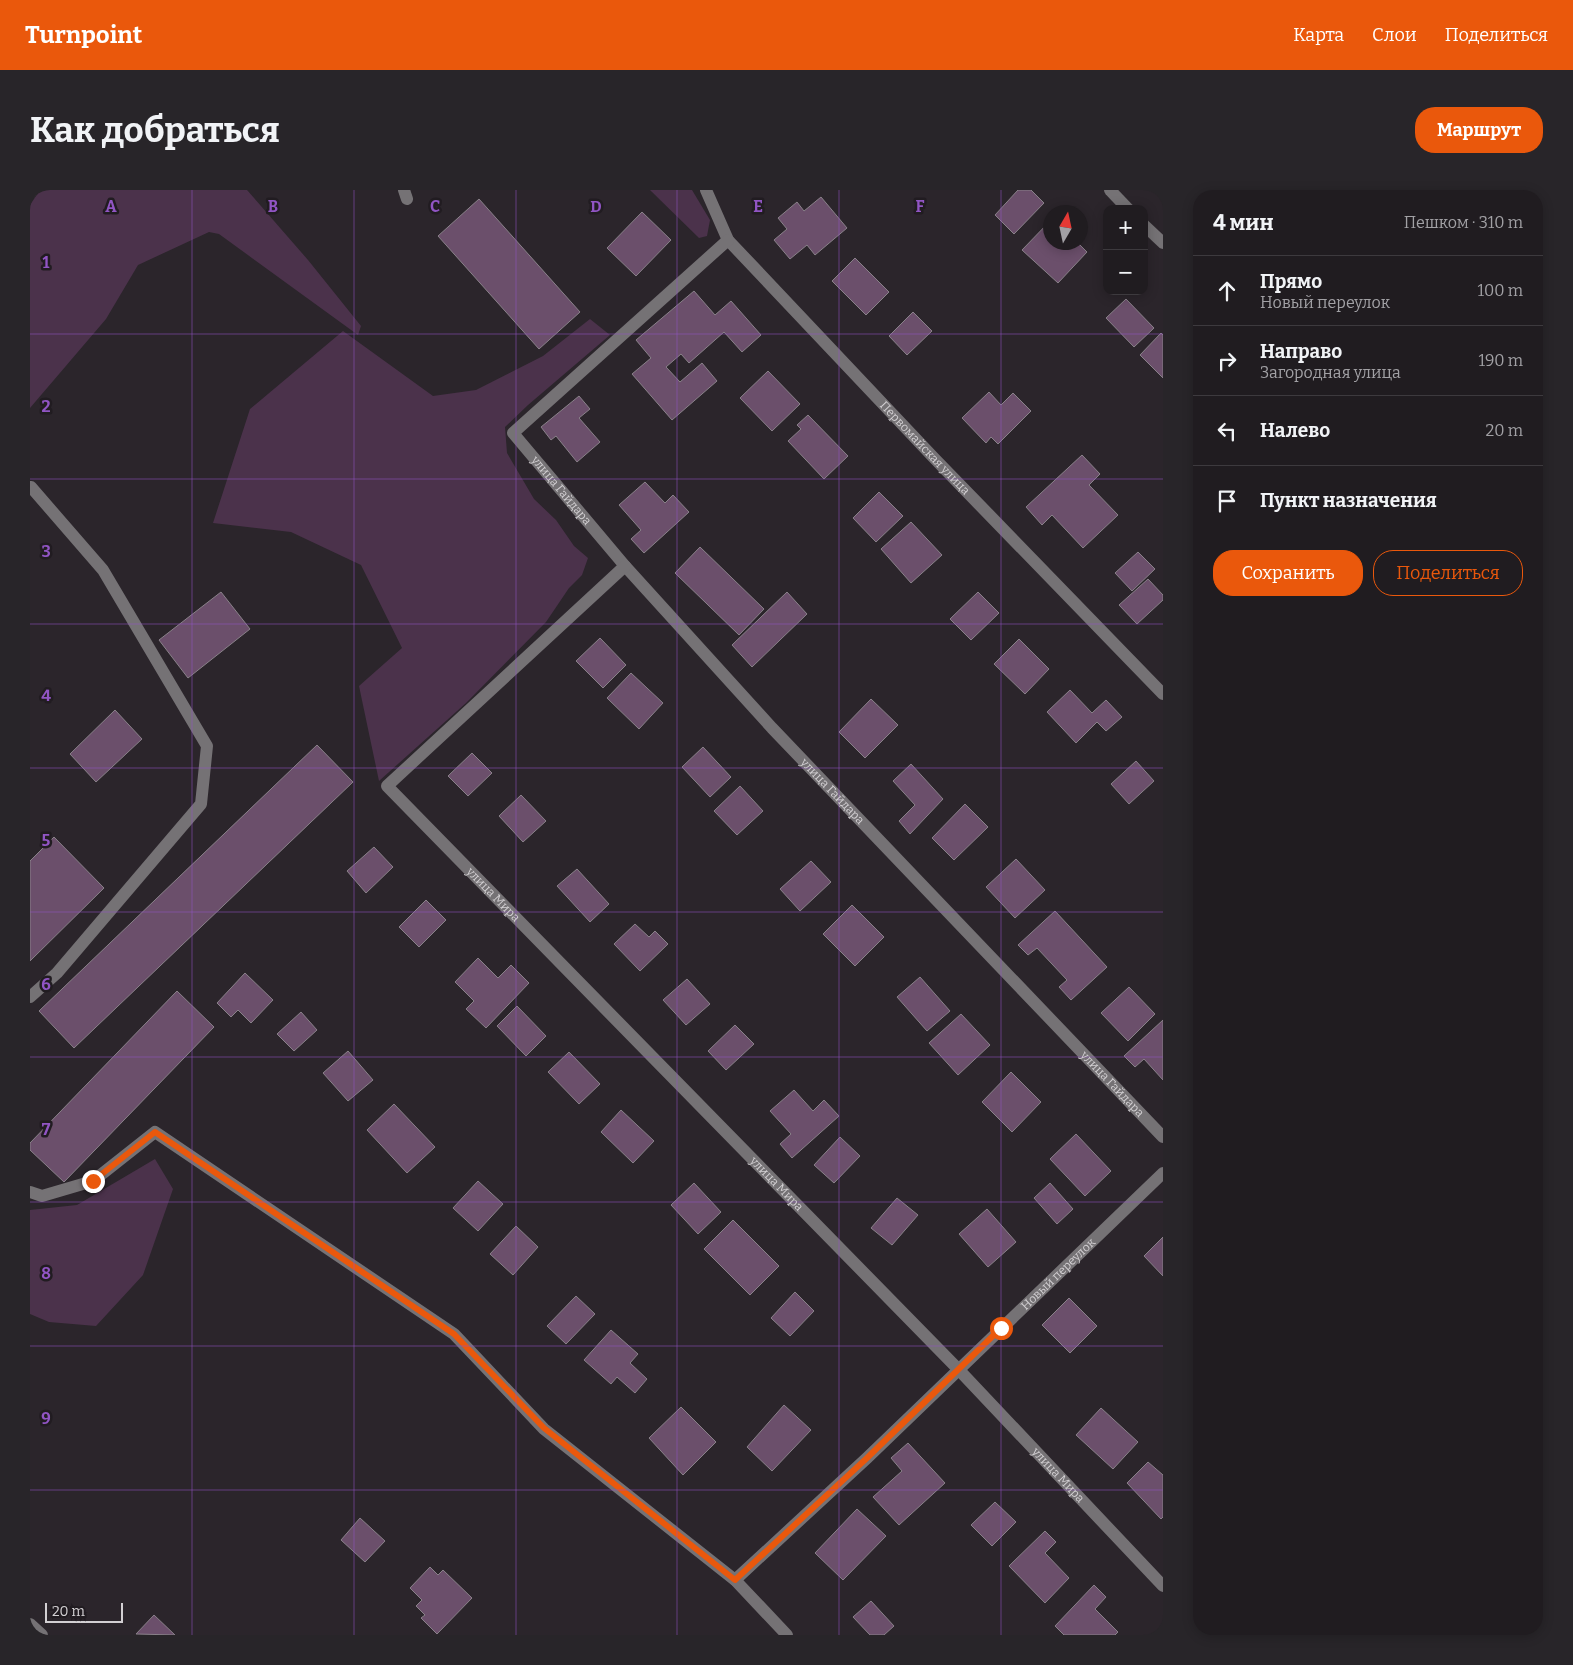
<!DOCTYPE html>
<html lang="ru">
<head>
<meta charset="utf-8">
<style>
	body { margin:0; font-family:Bitter,serif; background:#282529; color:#f1f3f6 }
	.controls { position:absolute; right:15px; top:15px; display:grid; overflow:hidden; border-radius:10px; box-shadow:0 2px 12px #0003 }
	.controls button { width:45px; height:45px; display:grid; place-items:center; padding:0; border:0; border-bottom:1px solid #3d3a3e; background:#201c20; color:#f1f3f6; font:25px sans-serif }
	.compass { position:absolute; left:1013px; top:15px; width:45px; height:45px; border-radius:50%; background:#201c20; box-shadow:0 2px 12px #0003; rotate:9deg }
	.scale { position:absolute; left:15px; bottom:12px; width:78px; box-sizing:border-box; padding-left:5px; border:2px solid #d3d0d3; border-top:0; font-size:14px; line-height:18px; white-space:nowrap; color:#d3d0d3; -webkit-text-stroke:4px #211c21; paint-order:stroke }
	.stop { position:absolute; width:15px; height:15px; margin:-11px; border:4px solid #ea580c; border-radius:50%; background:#fff }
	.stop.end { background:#ea580c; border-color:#fff; box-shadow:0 1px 5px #0008 }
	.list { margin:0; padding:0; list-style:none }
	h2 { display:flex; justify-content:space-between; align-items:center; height:65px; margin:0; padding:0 20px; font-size:21px }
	h2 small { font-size:16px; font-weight:400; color:#a2a1a5 }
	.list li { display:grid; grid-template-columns:32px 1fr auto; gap:15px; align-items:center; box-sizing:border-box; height:70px; padding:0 20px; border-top:1px solid #3d3a3e }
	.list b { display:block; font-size:19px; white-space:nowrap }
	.list p { margin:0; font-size:16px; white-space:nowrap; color:#a2a1a5 }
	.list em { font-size:16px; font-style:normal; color:#a2a1a5 }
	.actions { display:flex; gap:10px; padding:15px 20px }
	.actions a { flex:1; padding:11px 0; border:1px solid #ea580c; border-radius:20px; text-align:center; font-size:18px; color:#ea580c }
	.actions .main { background:#ea580c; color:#fff }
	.icon { flex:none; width:28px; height:28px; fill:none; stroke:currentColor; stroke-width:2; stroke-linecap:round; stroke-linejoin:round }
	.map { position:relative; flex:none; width:1133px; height:1445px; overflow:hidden; border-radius:20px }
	header { display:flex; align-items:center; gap:30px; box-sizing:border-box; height:70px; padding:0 25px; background:#ea580c; color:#fff }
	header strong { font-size:24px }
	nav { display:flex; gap:28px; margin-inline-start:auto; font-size:18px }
	.intro { display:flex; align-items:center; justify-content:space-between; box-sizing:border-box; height:120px; padding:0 30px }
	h1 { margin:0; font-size:35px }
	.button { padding:12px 22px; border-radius:20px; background:#ea580c; color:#fff; font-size:18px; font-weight:700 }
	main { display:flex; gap:30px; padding:0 30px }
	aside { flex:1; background:#201c20; border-radius:20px; box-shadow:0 2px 12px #0003 }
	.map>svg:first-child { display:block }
	.green { fill:#4b324b }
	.building { fill:#6b4f6b; stroke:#898189 }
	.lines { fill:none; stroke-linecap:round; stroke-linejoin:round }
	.minor { stroke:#757275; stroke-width:12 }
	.major { stroke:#c4bdc4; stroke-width:12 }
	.route { stroke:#ea580c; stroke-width:6 }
	.grid { fill:none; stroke:#9155c4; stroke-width:1; stroke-opacity:0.55 }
	.labels { text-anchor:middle; stroke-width:5; stroke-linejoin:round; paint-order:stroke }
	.street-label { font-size:12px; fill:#d3d0d3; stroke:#211c21 }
	.grid-label { font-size:16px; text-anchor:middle; font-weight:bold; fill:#9155c4; stroke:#211c21; stroke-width:5; stroke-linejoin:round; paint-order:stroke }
</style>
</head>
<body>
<header>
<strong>Turnpoint</strong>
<nav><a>Карта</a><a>Слои</a><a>Поделиться</a></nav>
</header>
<div class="intro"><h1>Как добраться</h1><a class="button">Маршрут</a></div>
<main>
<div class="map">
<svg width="1133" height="1445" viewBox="0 0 1133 1445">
	<rect width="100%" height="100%" fill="#2b252b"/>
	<g class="green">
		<polygon points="10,0 217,0 278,70 331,136 328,145 189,44 179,42 108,75 76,129 0,218 0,15"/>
		<polygon points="620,0 662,0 680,30 677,46 669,48"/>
		<polygon points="560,129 580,145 498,215 475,237 477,263 504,309 526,330 544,356 558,368 552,385 539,398 516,432 436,513 349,591 329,496 372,458 331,375 261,342 183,333 220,219 313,141 403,206 446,200 513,166"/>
		<polygon points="125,969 143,999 113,1085 66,1136 19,1132 0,1124 0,1020 47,1015"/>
	</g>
	<g class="building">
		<polygon points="988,0 1001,0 1014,13 984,44 965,25"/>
		<polygon points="791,7 817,38 785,65 777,55 760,69 744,50 757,39 748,28 767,12 774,21"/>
		<polygon points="449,9 550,122 509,159 408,46"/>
		<polygon points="612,22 641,50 606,86 577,58"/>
		<polygon points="1021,30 1021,52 1047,52 1057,62 1028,93 992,60"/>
		<polygon points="825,68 859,102 836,125 802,91"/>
		<polygon points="664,101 685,125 701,111 731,145 712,162 694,142 659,173 651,164 636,177 650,192 672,173 687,191 642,230 602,184 621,168 606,150"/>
		<polygon points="1096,109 1124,138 1104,157 1076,128"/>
		<polygon points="883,122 902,141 877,165 859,146"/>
		<polygon points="1131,143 1133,145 1133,188 1110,165"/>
		<polygon points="738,181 770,214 742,241 710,208"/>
		<polygon points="959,202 971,215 983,203 1001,221 968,254 961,247 956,253 932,228"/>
		<polygon points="549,206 560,219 549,228 570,252 547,272 526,246 521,250 511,237"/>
		<polygon points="778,225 818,266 794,289 758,251 771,239 767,235"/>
		<polygon points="1052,265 1070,284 1059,295 1088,325 1053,358 1022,325 1012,335 996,317"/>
		<polygon points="615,292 635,313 643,305 659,322 614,363 601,349 611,340 589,315"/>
		<polygon points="849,302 873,326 846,352 823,328"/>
		<polygon points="881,332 912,365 881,393 851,359"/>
		<polygon points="670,357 734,419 709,445 645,383"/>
		<polygon points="1108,362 1125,379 1102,401 1085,383"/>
		<polygon points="1118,389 1133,405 1133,410 1107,434 1089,415"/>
		<polygon points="191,402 220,439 158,488 129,450"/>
		<polygon points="757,402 777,424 722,477 702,455"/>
		<polygon points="948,402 969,423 941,450 920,429"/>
		<polygon points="570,448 596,475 573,498 546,471"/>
		<polygon points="989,449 1019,479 995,504 964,474"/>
		<polygon points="601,483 633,513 609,539 577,508"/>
		<polygon points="1040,500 1062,523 1076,510 1092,527 1076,541 1067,532 1046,553 1017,522"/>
		<polygon points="841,509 868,535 835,568 809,542"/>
		<polygon points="85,520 112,549 66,592 40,564"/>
		<polygon points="287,555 323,592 44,858 9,821"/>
		<polygon points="673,557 701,587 680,607 652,577"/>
		<polygon points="442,563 462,583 438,606 418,586"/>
		<polygon points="1106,571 1124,591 1099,614 1081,594"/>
		<polygon points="881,574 913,609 880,644 869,631 885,615 863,591"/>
		<polygon points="710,596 733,621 707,645 684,621"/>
		<polygon points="491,605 516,631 493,652 469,626"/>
		<polygon points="935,614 958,637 924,670 902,648"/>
		<polygon points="24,647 74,698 0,771 0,671"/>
		<polygon points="344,657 363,677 336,703 317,681"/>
		<polygon points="986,669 1015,700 985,728 956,697"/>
		<polygon points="781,671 801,692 770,721 750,699"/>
		<polygon points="547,679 579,714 560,732 527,696"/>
		<polygon points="396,710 416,730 389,757 369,737"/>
		<polygon points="822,715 854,747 825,776 793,744"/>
		<polygon points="1025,721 1077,777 1041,810 1029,797 1037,790 1007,758 998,765 988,755"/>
		<polygon points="605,734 619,747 625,741 638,754 610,781 584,754"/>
		<polygon points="448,768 468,788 481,775 499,793 456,838 436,819 444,811 425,792"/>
		<polygon points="215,783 243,810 221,833 208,820 201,827 187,813"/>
		<polygon points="890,787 920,821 897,841 867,807"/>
		<polygon points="657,789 680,814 656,835 633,810"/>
		<polygon points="1099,797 1125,824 1098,851 1071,823"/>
		<polygon points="147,801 184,837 34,992 0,960 0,953"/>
		<polygon points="487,816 516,846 496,866 467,836"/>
		<polygon points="271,822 287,840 264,861 247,844"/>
		<polygon points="931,824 960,855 928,885 899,853"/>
		<polygon points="1133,830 1133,890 1114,869 1105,877 1094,866"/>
		<polygon points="705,835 724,854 696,880 678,861"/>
		<polygon points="318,861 343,890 318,911 293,883"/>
		<polygon points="539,862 570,894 549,914 518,882"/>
		<polygon points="981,882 1011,912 982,942 952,912"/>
		<polygon points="764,900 783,921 794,910 809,926 762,968 750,954 761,944 740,921"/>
		<polygon points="364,914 405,957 377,983 337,940"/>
		<polygon points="591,920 624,951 603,973 571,942"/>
		<polygon points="1046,944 1081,981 1055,1006 1020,969"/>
		<polygon points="810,947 830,966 804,993 784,975"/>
		<polygon points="448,991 473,1014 448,1041 423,1018"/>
		<polygon points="664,993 691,1022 668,1044 641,1015"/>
		<polygon points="1020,993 1043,1019 1027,1034 1004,1008"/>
		<polygon points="867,1008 888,1025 862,1055 841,1038"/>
		<polygon points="957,1019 986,1052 958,1077 929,1044"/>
		<polygon points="703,1030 749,1076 720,1105 674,1059"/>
		<polygon points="486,1036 508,1057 483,1085 460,1064"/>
		<polygon points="1133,1047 1133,1086 1114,1066"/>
		<polygon points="765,1102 784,1121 760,1146 741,1128"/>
		<polygon points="546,1106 565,1124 536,1154 517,1136"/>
		<polygon points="1039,1108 1067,1136 1040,1163 1012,1135"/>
		<polygon points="581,1140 608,1164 600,1173 617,1189 605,1203 587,1187 581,1194 554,1170"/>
		<polygon points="754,1215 781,1240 742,1281 717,1257"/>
		<polygon points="651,1217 686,1252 653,1285 619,1248"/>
		<polygon points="1071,1218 1108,1252 1083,1279 1046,1245"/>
		<polygon points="878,1253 915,1293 869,1335 843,1307 872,1281 861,1268"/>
		<polygon points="1118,1272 1133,1285 1133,1327 1131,1329 1097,1293"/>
		<polygon points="965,1312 986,1332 962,1356 941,1335"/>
		<polygon points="827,1319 856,1346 813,1390 785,1363"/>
		<polygon points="330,1328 355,1351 335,1372 311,1350"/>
		<polygon points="1015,1341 1026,1352 1015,1363 1039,1388 1015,1413 979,1376"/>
		<polygon points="400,1377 408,1385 413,1380 442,1408 407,1444 391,1428 395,1425 386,1416 392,1410 380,1398"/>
		<polygon points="1064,1395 1076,1407 1065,1419 1088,1442 1085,1445 1034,1445 1025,1436"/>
		<polygon points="841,1411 864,1436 854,1445 840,1445 823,1427"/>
		<polygon points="124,1425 145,1445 106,1444"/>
	</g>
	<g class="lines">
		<g class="minor">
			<polyline points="374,0 377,9"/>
			<path id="s1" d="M676 0 698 50 904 268 1133 504"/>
			<polyline points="1080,0 1098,19"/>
			<polyline points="1114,35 1133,53"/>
			<path id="s2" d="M698 50 483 243 595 376 742 538 1133 947"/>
			<path id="s3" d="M595 376 357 596 929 1180 1133 1396"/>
			<polyline points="0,807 27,783 171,614 177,556 73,380 1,297"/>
			<polyline points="0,1002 12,1006 63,991 125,942 424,1144 514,1239 705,1390 757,1445"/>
			<path id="s4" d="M705 1390 837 1268 1133 983"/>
			<polyline points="0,1434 12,1445"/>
		</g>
		<polyline class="major" points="0,3 2,0"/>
	</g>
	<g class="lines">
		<polyline class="route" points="63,991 125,942 424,1144 514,1238 705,1390 837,1268 971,1138"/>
	</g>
	<path class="grid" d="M162 0V1445M324 0V1445M486 0V1445M647 0V1445M809 0V1445M971 0V1445M0 144H1133M0 289H1133M0 434H1133M0 578H1133M0 722H1133M0 867H1133M0 1012H1133M0 1156H1133M0 1300H1133"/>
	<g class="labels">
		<g class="street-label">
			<text dy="4" stroke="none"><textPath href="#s1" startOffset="341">Первомайская улица</textPath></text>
			<text dy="4" stroke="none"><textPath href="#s2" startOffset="364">улица Гайдара</textPath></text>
			<text dy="4" stroke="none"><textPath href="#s2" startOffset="769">улица Гайдара</textPath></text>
			<text dy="4" stroke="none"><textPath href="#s3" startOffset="476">улица Мира</textPath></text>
			<text dy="4" stroke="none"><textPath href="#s2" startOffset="1174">улица Гайдара</textPath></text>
			<text dy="4" stroke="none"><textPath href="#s3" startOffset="881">улица Мира</textPath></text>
			<text dy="4" stroke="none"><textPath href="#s4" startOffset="445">Новый переулок</textPath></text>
			<text dy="4" stroke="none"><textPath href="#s3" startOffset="1286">улица Мира</textPath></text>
		</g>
	</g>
	<g class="grid-label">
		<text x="81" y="22">A</text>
		<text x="243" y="22">B</text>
		<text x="405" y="22">C</text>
		<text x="566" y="22">D</text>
		<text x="728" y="22">E</text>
		<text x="890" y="22">F</text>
		<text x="16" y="78">1</text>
		<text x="16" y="222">2</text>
		<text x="16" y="367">3</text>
		<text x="16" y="511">4</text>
		<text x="16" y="656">5</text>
		<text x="16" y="800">6</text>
		<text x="16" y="945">7</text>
		<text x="16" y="1089">8</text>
		<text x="16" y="1234">9</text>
	</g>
</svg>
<div class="controls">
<button>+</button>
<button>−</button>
</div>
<svg class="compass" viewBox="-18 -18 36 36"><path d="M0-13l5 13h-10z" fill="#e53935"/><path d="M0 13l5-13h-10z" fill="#a2a1a5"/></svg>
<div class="scale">20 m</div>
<div class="stop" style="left:971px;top:1138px"></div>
<div class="stop end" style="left:63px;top:991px"></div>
</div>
<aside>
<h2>4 мин<small>Пешком · 310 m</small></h2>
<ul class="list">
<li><svg class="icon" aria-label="ahead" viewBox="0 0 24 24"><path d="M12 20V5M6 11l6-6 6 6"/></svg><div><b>Прямо</b><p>Новый переулок</p></div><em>100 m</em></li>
<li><svg class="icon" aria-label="right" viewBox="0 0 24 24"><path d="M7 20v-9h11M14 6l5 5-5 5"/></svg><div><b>Направо</b><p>Загородная улица</p></div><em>190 m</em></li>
<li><svg class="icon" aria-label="left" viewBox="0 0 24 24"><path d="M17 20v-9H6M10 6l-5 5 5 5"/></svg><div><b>Налево</b></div><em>20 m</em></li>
<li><svg class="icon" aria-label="arrive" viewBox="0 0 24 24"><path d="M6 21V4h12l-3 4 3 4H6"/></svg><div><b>Пункт назначения</b></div></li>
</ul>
<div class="actions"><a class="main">Сохранить</a><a>Поделиться</a></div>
</aside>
</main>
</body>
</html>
